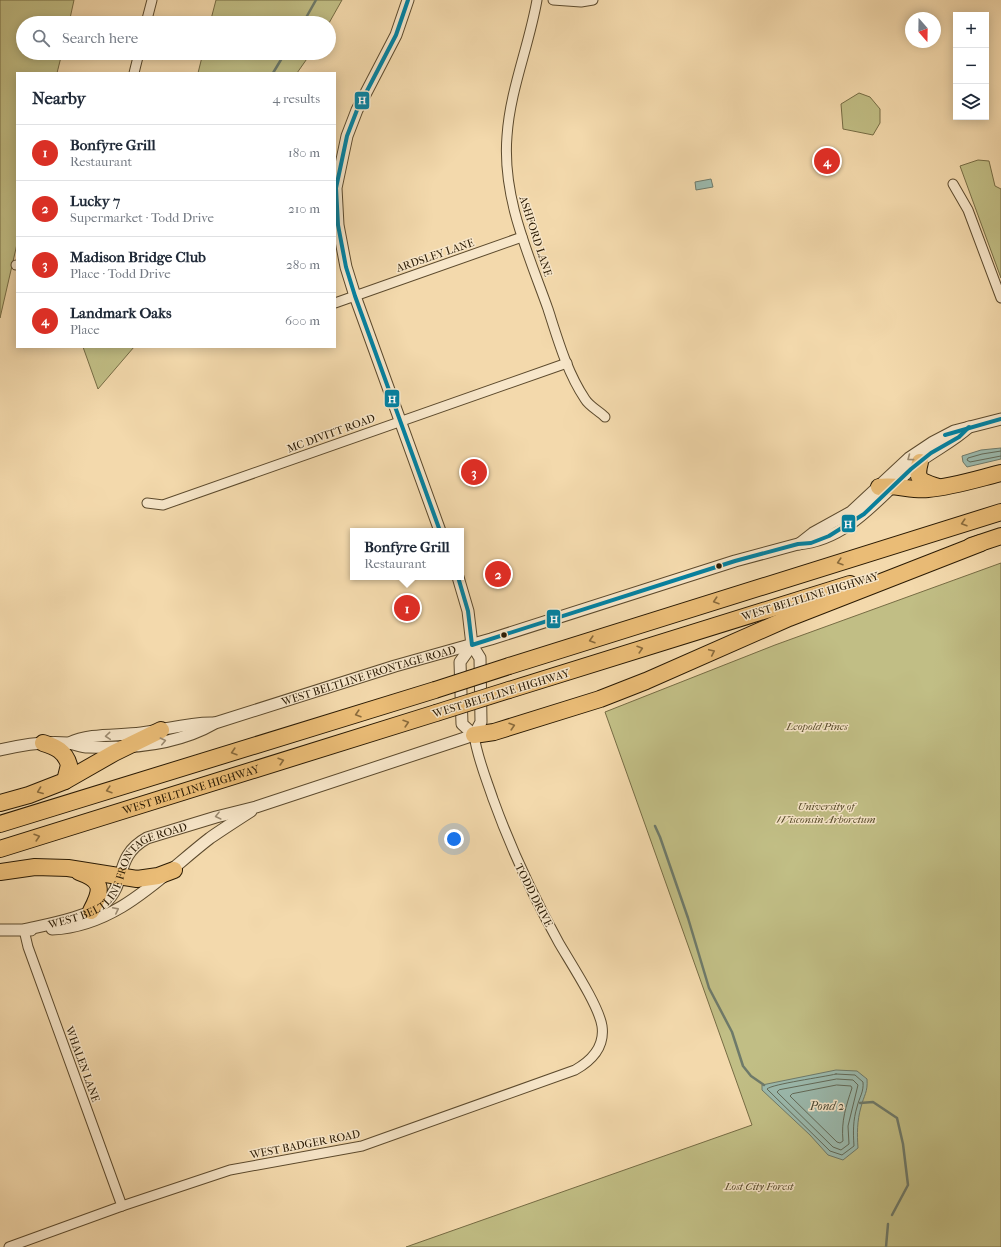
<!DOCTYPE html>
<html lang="en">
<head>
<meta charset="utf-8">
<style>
	body { margin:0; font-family:"IM FELL French Canon",serif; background:#f6f6f7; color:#1f2937 }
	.controls { position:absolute; right:12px; top:12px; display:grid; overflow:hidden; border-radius:0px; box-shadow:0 2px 10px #0003 }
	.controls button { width:36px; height:36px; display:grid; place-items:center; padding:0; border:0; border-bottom:1px solid #e0e1e3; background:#fff; color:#1f2937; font:20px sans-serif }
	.compass { position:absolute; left:905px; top:12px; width:36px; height:36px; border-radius:50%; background:#fff; box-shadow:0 2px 10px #0003; rotate:160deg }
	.you { position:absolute; left:454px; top:839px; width:14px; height:14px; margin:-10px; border:3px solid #fff; border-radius:50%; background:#1a73e8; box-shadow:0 0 0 6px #1a73e833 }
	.badge { display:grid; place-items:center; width:26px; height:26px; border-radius:50%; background:#d93025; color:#fff; font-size:13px; font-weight:700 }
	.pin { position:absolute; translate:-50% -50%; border:2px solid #fff; box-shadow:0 1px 4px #0006 }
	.popup { position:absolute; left:350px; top:528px; width:114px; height:52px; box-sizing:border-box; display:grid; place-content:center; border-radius:0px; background:#fff; filter:drop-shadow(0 1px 3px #0005); font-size:13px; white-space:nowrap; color:#747a83 }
	.popup b { font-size:15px; color:#1f2937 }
	.popup::after { content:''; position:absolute; left:50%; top:100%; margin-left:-8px; border:8px solid transparent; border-top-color:#fff }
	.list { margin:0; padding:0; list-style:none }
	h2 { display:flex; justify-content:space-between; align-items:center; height:52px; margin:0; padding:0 16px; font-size:17px }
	h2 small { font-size:13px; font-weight:400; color:#747a83 }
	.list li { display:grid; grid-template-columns:26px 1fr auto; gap:12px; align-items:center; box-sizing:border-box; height:56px; padding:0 16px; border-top:1px solid #e0e1e3 }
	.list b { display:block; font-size:15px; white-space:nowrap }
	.list p { margin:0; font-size:13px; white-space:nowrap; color:#747a83 }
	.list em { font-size:13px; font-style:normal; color:#747a83 }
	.icon { flex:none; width:22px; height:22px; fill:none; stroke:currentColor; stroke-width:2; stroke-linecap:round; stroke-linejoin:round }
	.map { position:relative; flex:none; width:1001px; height:1247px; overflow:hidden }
	.search { position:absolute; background:#fff; box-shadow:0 2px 10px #0003; left:16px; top:16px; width:320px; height:44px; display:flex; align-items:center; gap:10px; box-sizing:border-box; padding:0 14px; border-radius:22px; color:#747a83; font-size:15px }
	.panel { position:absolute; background:#fff; box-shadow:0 2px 10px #0003; left:16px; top:72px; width:320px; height:276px; border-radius:0px }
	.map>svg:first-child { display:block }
	.green { fill:#c1be85; stroke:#766c44 }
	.water { fill:#9bbaae; stroke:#6e7a6a }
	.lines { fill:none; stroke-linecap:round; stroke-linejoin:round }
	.shore { stroke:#626a58; stroke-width:1 }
	.stream { stroke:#6e7a6a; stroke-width:2.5 }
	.minor-casing { stroke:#5c4a2d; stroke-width:11 }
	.tertiary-casing { stroke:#5c4a2d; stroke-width:13 }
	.motorway-casing { stroke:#2a1a03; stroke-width:18 }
	.minor { stroke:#f7e6c9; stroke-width:9 }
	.tertiary { stroke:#f7e6c9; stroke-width:11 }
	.motorway { stroke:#eabc76; stroke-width:16 }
	.motorway-bridge-casing { stroke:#2a1a03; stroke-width:18; stroke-linecap:butt }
	.motorway-bridge { stroke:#eabc76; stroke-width:16 }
	.bus-1-casing { stroke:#f7e6c9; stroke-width:7 }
	.bus-1 { stroke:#0381a1; stroke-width:4 }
	.oneway { stroke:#9b8a70 }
	.oneway2 { stroke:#8a6b3c }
	.bus-dot { fill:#2a1a03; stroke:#f7e6c9; stroke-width:1.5 }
	.labels { text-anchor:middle; stroke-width:3; stroke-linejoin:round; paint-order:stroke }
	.street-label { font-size:11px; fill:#2a1a03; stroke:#f7e6c9 }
	.park-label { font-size:11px; font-style:italic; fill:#574b2a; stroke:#f7e6c9 }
	.water-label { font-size:12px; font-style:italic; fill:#4c4a36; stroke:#f7e6c9 }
	.line-badge { stroke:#f7e6c9; stroke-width:1.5 }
	.badge-label { font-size:11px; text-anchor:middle; font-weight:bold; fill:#fff }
</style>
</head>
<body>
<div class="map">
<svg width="1001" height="1247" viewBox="0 0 1001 1247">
	<rect width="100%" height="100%" fill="#f3d9ac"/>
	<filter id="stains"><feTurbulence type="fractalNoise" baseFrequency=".005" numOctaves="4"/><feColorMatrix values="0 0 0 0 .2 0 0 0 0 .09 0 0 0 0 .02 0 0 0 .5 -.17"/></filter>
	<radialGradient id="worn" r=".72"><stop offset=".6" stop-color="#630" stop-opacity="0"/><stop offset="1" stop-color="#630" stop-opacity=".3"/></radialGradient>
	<g class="green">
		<polygon points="0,0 74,0 69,23 23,23 23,53 62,53 57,73 17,73 17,244 0,318"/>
		<polygon points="216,0 342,0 329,23 210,23"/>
		<polygon points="203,53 311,53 297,73 198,73"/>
		<polygon points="859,93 870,97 880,109 880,123 873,135 843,129 841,104"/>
		<polygon points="978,160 989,161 995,186 1001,189 1001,278 960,166"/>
		<polygon points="83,347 134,347 98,389"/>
		<polygon points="1001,563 1001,1247 406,1247 752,1125 605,712 775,645"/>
	</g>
	<g class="water">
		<polygon points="711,179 713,187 696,190 695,182"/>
		<polygon points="1001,448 1001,459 967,467 963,462 962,456 981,450"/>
		<path d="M836 1070 857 1071 867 1079C868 1092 864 1095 861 1107 857 1121 857 1134 858 1148L843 1160 828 1155 810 1135 762 1090V1085Z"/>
	</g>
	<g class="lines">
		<g class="shore">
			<polyline points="1001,451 982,454 968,458 967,460 970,462 1001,456"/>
			<path d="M836 1074 855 1075 863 1082C864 1092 859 1098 857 1107 853 1120 853 1132 854 1146L842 1155 830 1151 767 1089C772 1084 824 1077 836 1074Z"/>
			<polygon points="837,1079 853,1080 858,1085 848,1126 849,1144 841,1150 833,1147 777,1092 779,1090"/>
			<path d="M837 1085 851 1086 852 1088C846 1106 841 1121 843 1141L840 1143 837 1142 790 1096 792 1094Z"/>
		</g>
		<g class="stream">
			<polyline points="303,23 316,0"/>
			<polyline points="273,73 285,53"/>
			<polyline points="655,826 660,837 688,918 709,988 732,1032 743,1066 751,1076 764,1085"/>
			<polyline points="860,1103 873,1102 897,1118 903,1144 908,1185 892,1215"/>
			<polyline points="886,1247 888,1224"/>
		</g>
		<g class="minor-casing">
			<g id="minor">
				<path d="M537 0C529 46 510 90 507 136 502 197 528 253 548 309 558 340 567 372 585 399 589 406 599 411 605 417"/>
				<polyline points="553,0 581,2 593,0"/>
				<polyline points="146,23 152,0"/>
				<polyline points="134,73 139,53"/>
				<polyline points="953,184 968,210 1001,298"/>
				<polyline points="16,265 17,265"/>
				<polyline points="335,303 522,237"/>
				<polyline points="147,503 163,505 567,363"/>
				<polyline points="24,930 28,947 122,1206"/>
				<path d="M9 1247 122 1206 230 1170 362 1146 575 1070C591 1061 605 1047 602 1026 599 1006 570 962 559 943 533 896 511 849 493 799 486 778 477 757 474 735"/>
			</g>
		</g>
		<g class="tertiary-casing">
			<g id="tertiary">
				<polyline points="408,0 396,35 357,110 347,136 336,188 338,225 346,267 355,296 440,531"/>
				<polyline points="799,544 813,533 851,512 909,458 933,442 954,431 1001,419"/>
				<polyline points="458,577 468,611 472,645 480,658 481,722 474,735"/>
				<polyline points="472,645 460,662 462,724 474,735"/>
				<path d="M69 743C90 733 118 736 141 733 166 730 189 722 214 723"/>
				<path id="s1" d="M0 750C21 745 45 741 67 743 74 743 80 747 88 747 131 749 177 745 215 723L395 666 491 639 735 561 798 544C850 540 882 493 919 462 935 450 954 441 969 427"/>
				<path d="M52 929C118 926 162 875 210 838 223 829 237 820 251 811"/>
				<polyline points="0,930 31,930"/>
				<path id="s2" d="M24 930C45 925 90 917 105 903 128 882 113 857 147 838L216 817 256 807 474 735"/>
			</g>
		</g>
		<g class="motorway-casing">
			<g id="motorway">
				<path d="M920 462C915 481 921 481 938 487"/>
				<path d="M879 487C896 484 911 491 928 489 952 487 977 479 1001 473"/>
				<polyline points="971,546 1001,536"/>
				<polyline points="509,666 1001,512"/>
				<polyline points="509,690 850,584"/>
				<polyline points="474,735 494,732 600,699 646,681 789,618 981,543"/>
				<path d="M43 743C56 747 65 751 69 765L65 781"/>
				<polyline points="0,803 29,795 65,781 114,753 161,730"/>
				<polyline points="0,824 435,690"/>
				<path id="s3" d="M0 849 436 713"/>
				<polyline points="0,872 35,867 68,868 137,879 158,876 174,870"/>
				<path d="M79 872C104 881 102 890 91 911"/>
			</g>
		</g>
		<use href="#minor" class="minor"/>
		<use href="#tertiary" class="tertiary"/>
		<use href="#motorway" class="motorway"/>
		<g class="motorway-bridge-casing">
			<g id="motorway-bridge">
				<polyline points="435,690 509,666"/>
				<polyline points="436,713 509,690"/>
			</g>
		</g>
		<use href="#motorway-bridge" class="motorway-bridge"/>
		<g class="bus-1-casing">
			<g id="bus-1">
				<polyline points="408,0 396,35 357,110 347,136 336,188 338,225 346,267 355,296 440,531"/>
				<polyline points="945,435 1001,419"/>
				<polyline points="458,577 468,611 472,645 735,561 798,544 811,543 829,536 864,514 911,469 931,453 959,437 969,427"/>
			</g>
		</g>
		<use href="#bus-1" class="bus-1"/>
	</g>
	<defs><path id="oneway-chevron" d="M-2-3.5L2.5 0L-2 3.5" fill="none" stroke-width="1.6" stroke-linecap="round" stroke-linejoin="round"/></defs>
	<g class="oneway">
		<use href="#oneway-chevron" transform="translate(910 458) rotate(143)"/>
		<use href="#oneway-chevron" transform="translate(108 736) rotate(175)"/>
		<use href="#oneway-chevron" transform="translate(163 741) rotate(-13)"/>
		<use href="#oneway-chevron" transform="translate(218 816) rotate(166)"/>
		<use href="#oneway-chevron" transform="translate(116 910) rotate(-27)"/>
	</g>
	<g class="oneway2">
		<use href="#oneway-chevron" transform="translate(964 523) rotate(163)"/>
		<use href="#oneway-chevron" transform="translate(840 562) rotate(163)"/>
		<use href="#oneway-chevron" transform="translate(716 601) rotate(162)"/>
		<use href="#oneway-chevron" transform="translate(592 640) rotate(163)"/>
		<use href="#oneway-chevron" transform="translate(640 649) rotate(-17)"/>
		<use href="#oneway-chevron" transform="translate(712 652) rotate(-25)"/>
		<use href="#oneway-chevron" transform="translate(358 714) rotate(163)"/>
		<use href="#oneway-chevron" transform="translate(406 723) rotate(-17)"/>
		<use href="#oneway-chevron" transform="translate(512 726) rotate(-17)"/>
		<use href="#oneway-chevron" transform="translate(234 752) rotate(163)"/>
		<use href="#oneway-chevron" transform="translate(281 761) rotate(-17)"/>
		<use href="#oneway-chevron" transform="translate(109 790) rotate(163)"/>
		<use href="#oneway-chevron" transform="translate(40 791) rotate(159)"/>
		<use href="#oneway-chevron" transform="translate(37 837) rotate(-17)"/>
	</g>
	<g class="bus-dot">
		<circle cx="719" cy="566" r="3.5"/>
		<circle cx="504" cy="635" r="3.5"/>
	</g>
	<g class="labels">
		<g class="street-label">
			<text transform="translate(536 236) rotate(72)" y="4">ASHFORD LANE</text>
			<text transform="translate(435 255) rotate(-19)" y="4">ARDSLEY LANE</text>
			<text transform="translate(331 433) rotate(-20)" y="4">MC DIVITT ROAD</text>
			<text transform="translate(810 596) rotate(-17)" y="4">WEST BELTLINE HIGHWAY</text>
			<text dy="4" stroke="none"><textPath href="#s1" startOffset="381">WEST BELTLINE FRONTAGE ROAD</textPath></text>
			<text transform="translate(501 693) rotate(-17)" y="4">WEST BELTLINE HIGHWAY</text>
			<text dy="4" stroke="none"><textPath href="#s3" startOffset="200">WEST BELTLINE HIGHWAY</textPath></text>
			<text dy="4" stroke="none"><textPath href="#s2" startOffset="116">WEST BELTLINE FRONTAGE ROAD</textPath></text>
			<text transform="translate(534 895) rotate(63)" y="4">TODD DRIVE</text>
			<text transform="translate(83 1064) rotate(70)" y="4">WHALEN LANE</text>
			<text transform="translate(305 1144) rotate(-11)" y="4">WEST BADGER ROAD</text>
		</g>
		<g class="park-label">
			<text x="817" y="730">Leopold Pines</text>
			<text x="826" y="810">University of<tspan x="826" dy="13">Wisconsin Arboretum</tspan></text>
			<text x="759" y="1190">Lost City Forest</text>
		</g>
		<g class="water-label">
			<text x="827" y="1110">Pond 2</text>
		</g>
	</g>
	<g class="line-badge">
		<rect x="354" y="91" width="16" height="19" rx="4" fill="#0381a1"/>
		<rect x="384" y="389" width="16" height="19" rx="4" fill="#0381a1"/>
		<rect x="841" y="514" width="15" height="19" rx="4" fill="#0381a1"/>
		<rect x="546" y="609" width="15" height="20" rx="4" fill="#0381a1"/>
	</g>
	<g class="badge-label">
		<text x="362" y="104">H</text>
		<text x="392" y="403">H</text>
		<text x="848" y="528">H</text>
		<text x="554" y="623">H</text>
	</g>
	<rect width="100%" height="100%" filter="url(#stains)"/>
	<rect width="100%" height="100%" fill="url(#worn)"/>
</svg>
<div class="controls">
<button>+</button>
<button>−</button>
<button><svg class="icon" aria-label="layers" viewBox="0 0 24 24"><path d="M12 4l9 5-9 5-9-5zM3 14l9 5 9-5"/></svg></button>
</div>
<svg class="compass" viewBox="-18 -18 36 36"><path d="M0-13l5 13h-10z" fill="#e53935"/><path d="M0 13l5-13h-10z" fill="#747a83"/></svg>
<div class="you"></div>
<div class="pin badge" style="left:407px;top:608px">1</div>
<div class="popup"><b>Bonfyre Grill</b>Restaurant</div>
<div class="pin badge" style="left:498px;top:574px">2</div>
<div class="pin badge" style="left:474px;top:472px">3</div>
<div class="pin badge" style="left:827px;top:161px">4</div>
<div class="search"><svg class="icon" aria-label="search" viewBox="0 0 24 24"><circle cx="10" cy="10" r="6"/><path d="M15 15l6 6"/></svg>Search here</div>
<section class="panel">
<h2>Nearby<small>4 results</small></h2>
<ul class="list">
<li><span class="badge">1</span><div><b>Bonfyre Grill</b><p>Restaurant</p></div><em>180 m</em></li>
<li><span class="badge">2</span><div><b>Lucky 7</b><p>Supermarket · Todd Drive</p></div><em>210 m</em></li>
<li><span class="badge">3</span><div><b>Madison Bridge Club</b><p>Place · Todd Drive</p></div><em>280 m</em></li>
<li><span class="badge">4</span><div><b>Landmark Oaks</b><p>Place</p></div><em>600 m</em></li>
</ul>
</section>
</div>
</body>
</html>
